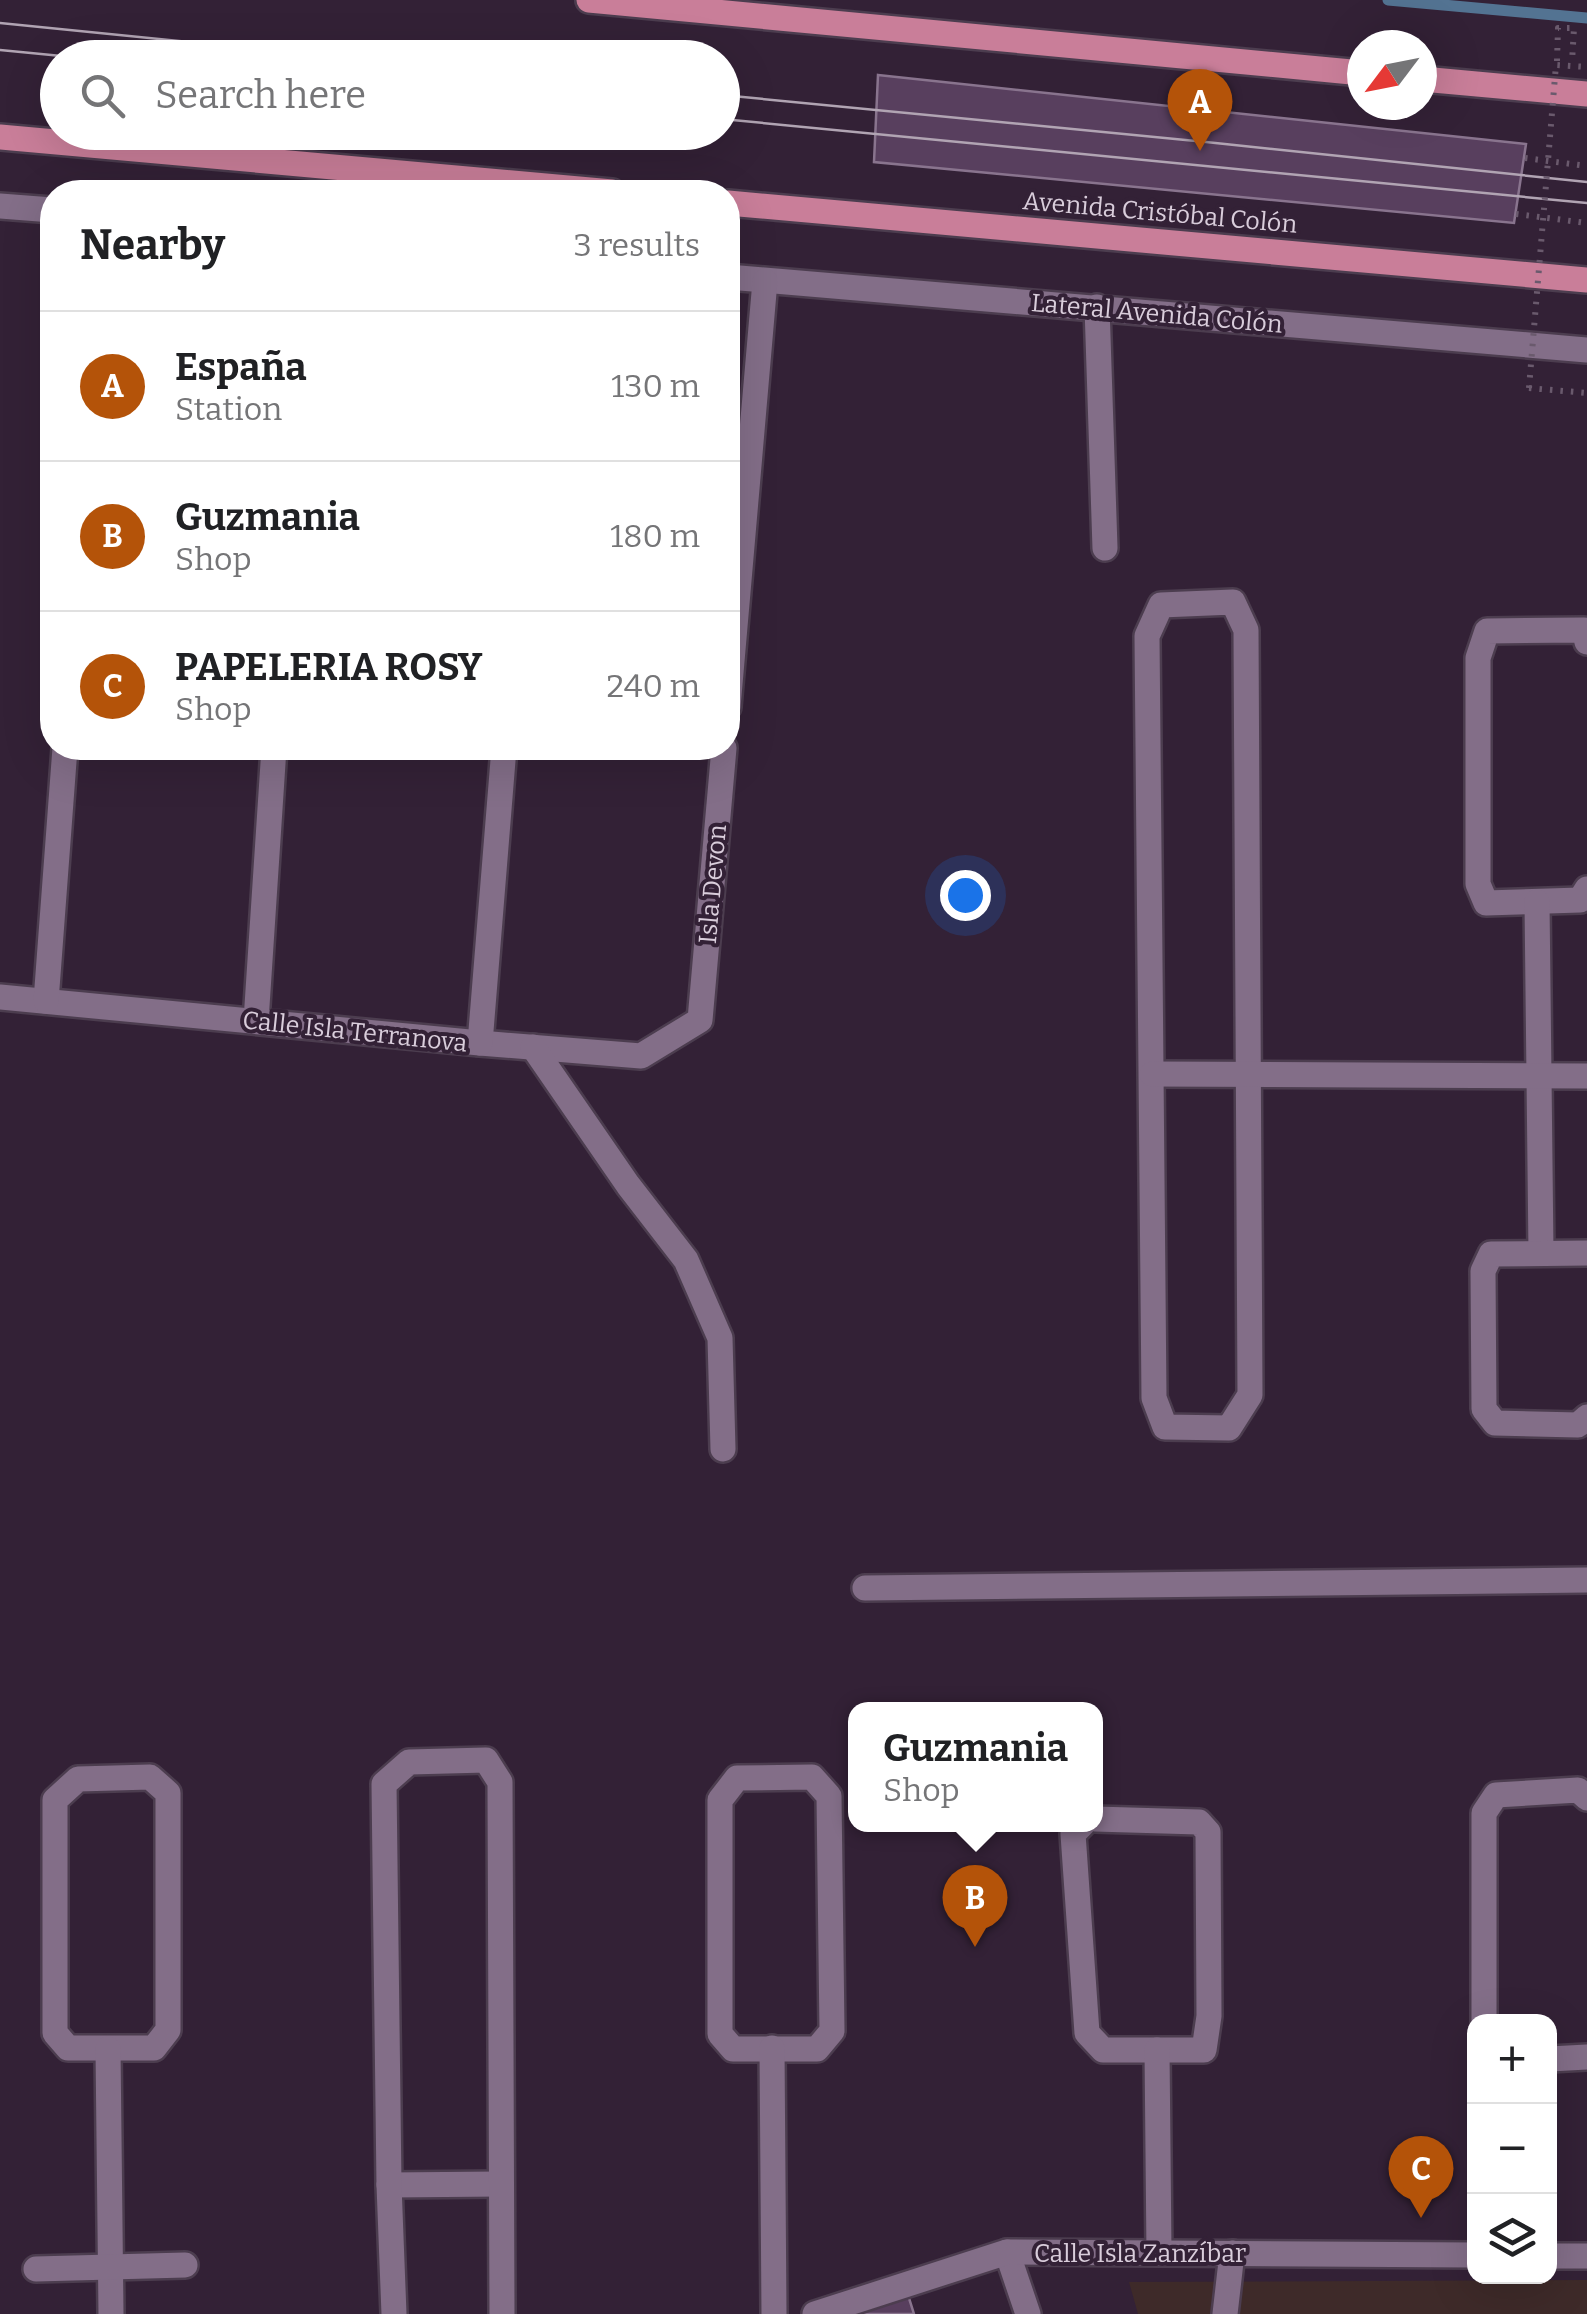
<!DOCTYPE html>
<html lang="en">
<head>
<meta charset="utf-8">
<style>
	body { margin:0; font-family:Bitter,serif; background:#f2f2f2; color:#202124 }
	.controls { position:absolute; right:30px; bottom:30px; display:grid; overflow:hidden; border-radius:20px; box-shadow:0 10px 40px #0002 }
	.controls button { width:90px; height:90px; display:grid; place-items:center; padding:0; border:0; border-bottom:2px solid #e0e0e0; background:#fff; color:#202124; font:50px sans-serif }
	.compass { position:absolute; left:1347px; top:30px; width:90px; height:90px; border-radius:50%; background:#fff; box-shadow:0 10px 40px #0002; rotate:238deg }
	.you { position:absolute; left:965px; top:895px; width:35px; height:35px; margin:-25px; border:8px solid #fff; border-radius:50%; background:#1a73e8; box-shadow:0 0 0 15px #1a73e833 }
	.badge { display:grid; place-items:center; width:65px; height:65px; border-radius:50%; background:#b45309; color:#fff; font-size:32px; font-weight:700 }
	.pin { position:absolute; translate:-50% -82px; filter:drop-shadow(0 2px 5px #0008) }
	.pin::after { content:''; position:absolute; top:52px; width:35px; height:30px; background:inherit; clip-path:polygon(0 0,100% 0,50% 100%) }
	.popup { position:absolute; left:848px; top:1702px; width:255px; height:130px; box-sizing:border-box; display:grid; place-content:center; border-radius:20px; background:#fff; filter:drop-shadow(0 2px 8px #0005); font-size:32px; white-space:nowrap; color:#757577 }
	.popup b { font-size:38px; color:#202124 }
	.popup::after { content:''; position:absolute; left:50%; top:100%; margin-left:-20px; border:20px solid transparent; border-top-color:#fff }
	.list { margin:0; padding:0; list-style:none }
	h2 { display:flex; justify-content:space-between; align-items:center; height:130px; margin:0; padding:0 40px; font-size:42px }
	h2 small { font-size:32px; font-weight:400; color:#757577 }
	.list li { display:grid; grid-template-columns:65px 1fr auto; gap:30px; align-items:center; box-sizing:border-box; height:150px; padding:0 40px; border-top:2px solid #e0e0e0 }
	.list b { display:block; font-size:38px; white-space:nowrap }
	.list p { margin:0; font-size:32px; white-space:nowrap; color:#757577 }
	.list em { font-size:32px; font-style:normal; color:#757577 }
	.icon { flex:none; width:55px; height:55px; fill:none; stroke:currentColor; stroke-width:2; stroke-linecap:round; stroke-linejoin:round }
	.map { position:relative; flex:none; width:1587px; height:2314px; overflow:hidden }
	.search { position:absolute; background:#fff; box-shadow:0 10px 40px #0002; left:40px; top:40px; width:700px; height:110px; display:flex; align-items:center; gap:25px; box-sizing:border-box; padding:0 35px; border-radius:55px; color:#757577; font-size:38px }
	.panel { position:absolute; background:#fff; box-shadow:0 10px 40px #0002; left:40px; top:180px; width:700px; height:580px; border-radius:40px }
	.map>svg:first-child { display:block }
	.medical { fill:#3e2a29 }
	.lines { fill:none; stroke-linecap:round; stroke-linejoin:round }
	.stream { stroke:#537392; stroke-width:11 }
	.building { fill:#583f5e; stroke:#89748e; stroke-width:2.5 }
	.minor-casing { stroke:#4c3d4f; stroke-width:30 }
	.major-casing { stroke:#4c3d4f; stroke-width:30 }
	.path { stroke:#6a5a6d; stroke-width:6; stroke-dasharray:2.5 8; stroke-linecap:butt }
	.minor { stroke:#836e88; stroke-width:25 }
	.major { stroke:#c97e99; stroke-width:25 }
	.tram { stroke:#b1a4b3; stroke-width:2.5 }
	.path-bridge { stroke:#6a5a6d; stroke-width:6; stroke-dasharray:2.5 8; stroke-linecap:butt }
	.labels { text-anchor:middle; stroke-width:8; stroke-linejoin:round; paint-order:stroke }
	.street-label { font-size:25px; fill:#d9cddb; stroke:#332136 }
</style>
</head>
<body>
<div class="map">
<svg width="1587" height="2314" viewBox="0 0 1587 2314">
	<rect width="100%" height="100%" fill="#332136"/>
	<polygon class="medical" points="1587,2280 1587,2314 1138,2314 1129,2282"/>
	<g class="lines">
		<polyline class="stream" points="1388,0 1587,18"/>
	</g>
	<g class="building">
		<polygon points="878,75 1526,144 1514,223 874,162"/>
		<polygon points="908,2295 914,2314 849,2314"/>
	</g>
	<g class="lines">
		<g class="minor-casing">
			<g id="minor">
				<polyline points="0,206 52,210"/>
				<polyline points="728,277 1587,350"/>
				<polyline points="1097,307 1105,548"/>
				<polygon points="1233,602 1246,630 1250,1395 1229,1428 1165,1427 1154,1398 1147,636 1161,605"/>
				<polyline points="1587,642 1584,630 1487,631 1478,658 1478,884 1486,903 1580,900 1587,889"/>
				<polyline points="728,707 765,281"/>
				<polyline points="1537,902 1541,1252"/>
				<polyline points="0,997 480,1043 641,1056 700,1020 724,748"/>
				<polyline points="46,1001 65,748"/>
				<polyline points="256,1021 274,748"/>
				<polyline points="480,1043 504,748"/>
				<polyline points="533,1047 628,1185 686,1260 720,1338 723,1449"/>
				<polyline points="1152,1074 1587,1076"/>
				<polyline points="1587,1253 1491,1254 1483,1271 1484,1409 1495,1423 1578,1425 1587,1417"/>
				<polyline points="865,1588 1587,1580"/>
				<polygon points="150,1777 168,1793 168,2030 154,2048 68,2048 55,2033 55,1800 78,1779"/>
				<polygon points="812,1777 829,1796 832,2031 817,2049 733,2049 720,2034 720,1800 737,1778"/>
				<polyline points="1083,1824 1073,1834 1087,2033 1103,2050 1204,2050 1209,2016 1208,1832 1199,1822 1095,1819"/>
				<polyline points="1484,2022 1484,1813 1496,1795 1578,1790 1587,1798"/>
				<polyline points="772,2048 774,2314"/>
				<polyline points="108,2049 111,2314"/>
				<polyline points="1157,2050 1159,2253"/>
				<polyline points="1550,2059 1587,2057"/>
				<polyline points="389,2185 500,2184"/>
				<polyline points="1007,2252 1028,2314"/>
				<polyline points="1550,2256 1587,2256"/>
				<polyline points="36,2269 185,2265"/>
				<polyline points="394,2314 389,2185 384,1784 409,1762 486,1760 500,1782 502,2314"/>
				<polyline points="815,2314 1007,2252 1474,2255"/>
				<polyline points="1225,2314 1232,2253"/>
			</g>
		</g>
		<g class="major-casing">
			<g id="major">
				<polyline points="589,0 1362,73"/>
				<polyline points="1422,79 1587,94"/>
				<polyline points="0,137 612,192"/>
				<polyline points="728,203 1587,280"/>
			</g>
		</g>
		<g class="path">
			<polyline points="1557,61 1558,28 1574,28 1572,62"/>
			<polyline points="1525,158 1587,166"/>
			<polyline points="1516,214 1587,223"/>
			<polyline points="1529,388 1587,393"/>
		</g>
		<use href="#minor" class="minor"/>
		<use href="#major" class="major"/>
		<g class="tram">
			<polyline points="0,23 348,58"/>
			<polyline points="0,50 82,58"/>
			<polyline points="722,95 1206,142 1587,182"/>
			<polyline points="722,119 1587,203"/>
		</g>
		<polyline class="path-bridge" points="1529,388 1556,65 1587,67"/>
	</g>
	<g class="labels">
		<g class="street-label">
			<text transform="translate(1160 212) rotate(5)" y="9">Avenida Cristóbal Colón</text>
			<text transform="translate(1157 313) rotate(5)" y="9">Lateral Avenida Colón</text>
			<text transform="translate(712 884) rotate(-85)" y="9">Isla Devon</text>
			<text transform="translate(355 1031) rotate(6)" y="9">Calle Isla Terranova</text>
			<text x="1140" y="2262">Calle Isla Zanzíbar</text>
		</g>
	</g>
</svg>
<div class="controls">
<button>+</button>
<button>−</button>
<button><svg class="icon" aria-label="layers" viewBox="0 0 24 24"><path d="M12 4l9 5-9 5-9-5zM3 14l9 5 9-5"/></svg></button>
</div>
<svg class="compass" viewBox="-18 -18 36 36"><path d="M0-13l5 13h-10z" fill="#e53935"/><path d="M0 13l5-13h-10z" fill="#757577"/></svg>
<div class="you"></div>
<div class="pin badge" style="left:1200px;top:151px">A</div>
<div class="pin badge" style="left:975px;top:1947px">B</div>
<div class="popup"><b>Guzmania</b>Shop</div>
<div class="pin badge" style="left:1421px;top:2218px">C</div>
<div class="search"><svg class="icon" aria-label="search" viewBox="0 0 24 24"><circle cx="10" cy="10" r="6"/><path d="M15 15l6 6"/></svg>Search here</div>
<section class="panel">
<h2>Nearby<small>3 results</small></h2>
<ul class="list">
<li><span class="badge">A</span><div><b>España</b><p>Station</p></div><em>130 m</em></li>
<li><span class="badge">B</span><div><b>Guzmania</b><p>Shop</p></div><em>180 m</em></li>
<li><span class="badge">C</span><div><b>PAPELERIA ROSY</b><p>Shop</p></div><em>240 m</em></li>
</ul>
</section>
</div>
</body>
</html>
